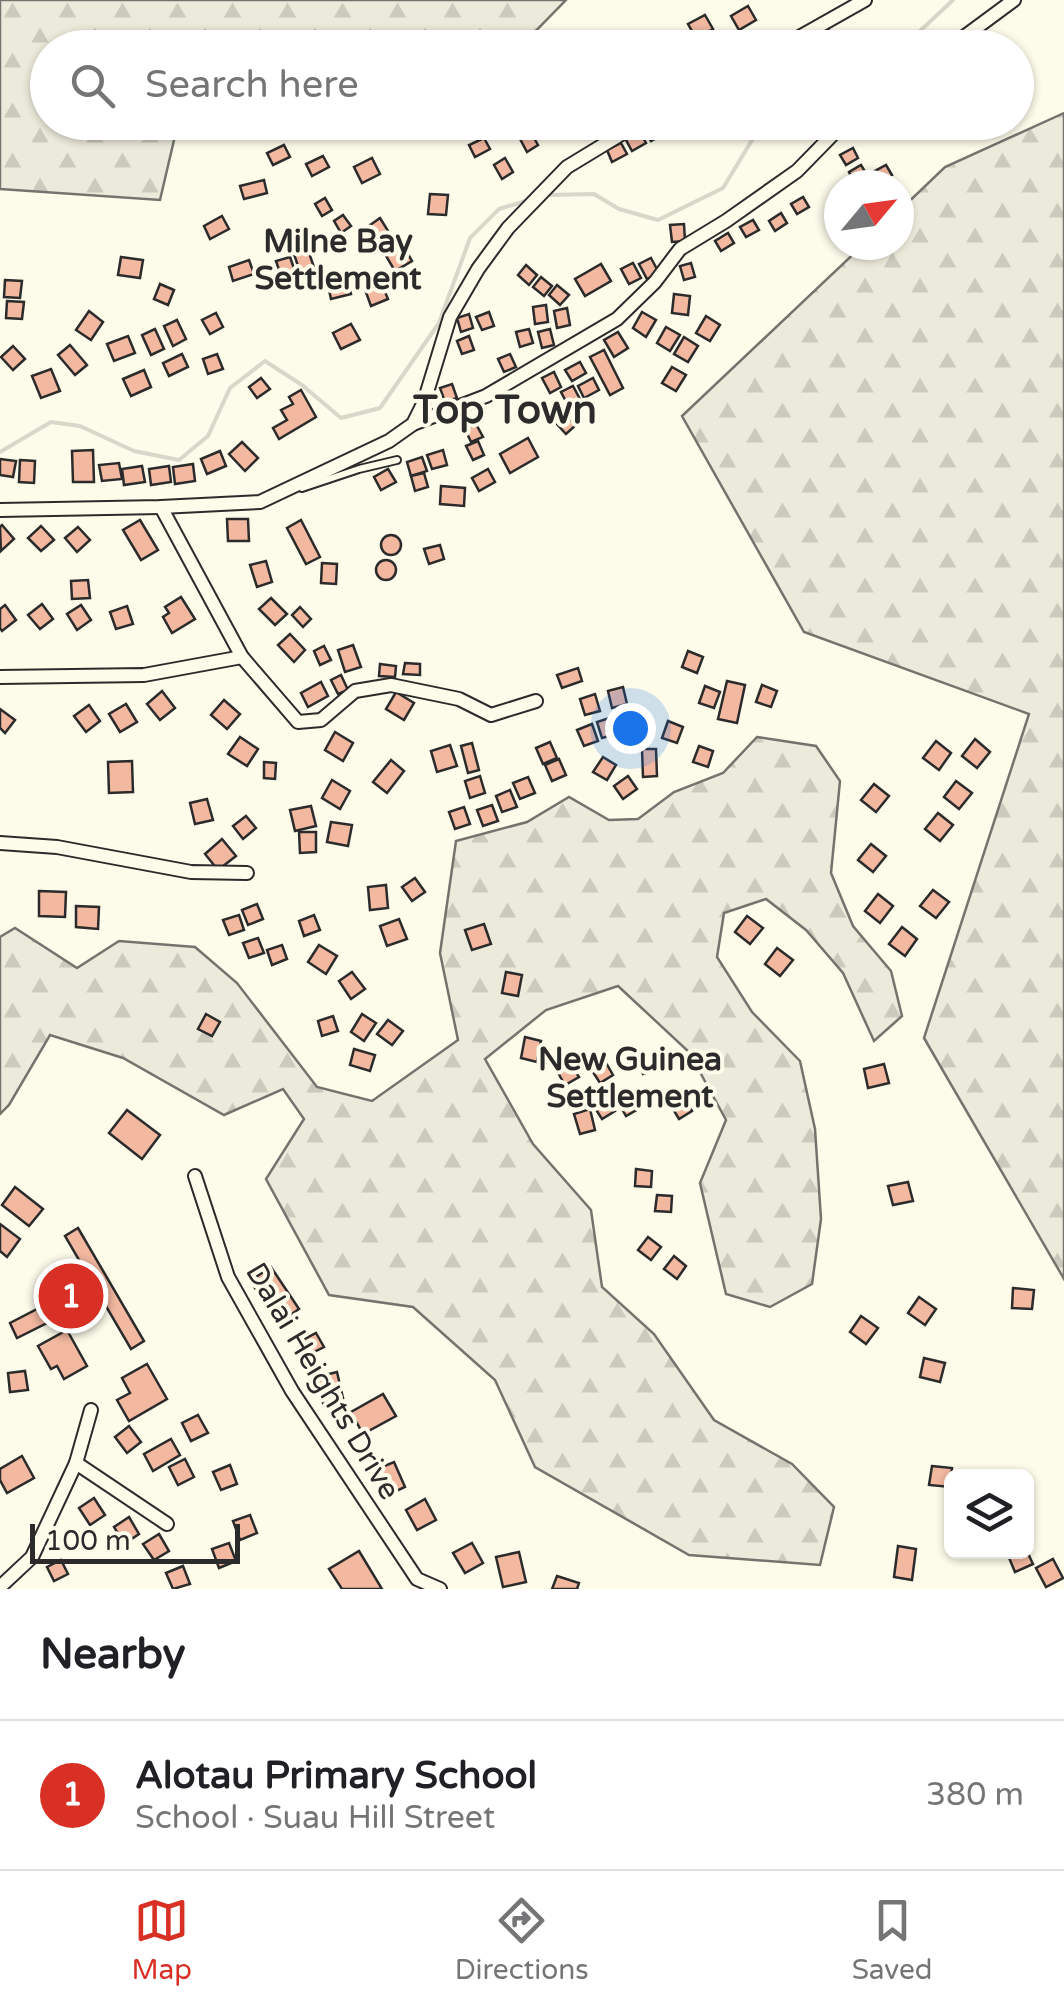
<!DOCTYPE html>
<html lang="en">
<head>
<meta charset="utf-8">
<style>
	body { margin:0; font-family:"Varela Round",sans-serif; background:#f2f2f2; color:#202124 }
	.controls { position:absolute; right:30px; bottom:30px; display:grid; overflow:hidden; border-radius:15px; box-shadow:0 2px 8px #0004 }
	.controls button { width:90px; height:90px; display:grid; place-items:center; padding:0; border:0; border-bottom:2px solid #e0e0e0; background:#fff; color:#202124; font:50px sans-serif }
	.compass { position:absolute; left:824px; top:170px; width:90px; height:90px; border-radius:50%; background:#fff; box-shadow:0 2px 8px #0004; rotate:61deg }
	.scale { position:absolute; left:30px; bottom:25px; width:210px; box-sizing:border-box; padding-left:10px; border:5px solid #2b2b2b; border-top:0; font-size:28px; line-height:35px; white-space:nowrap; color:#2b2b2b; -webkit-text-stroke:8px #fdfbea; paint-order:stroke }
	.you { position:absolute; left:630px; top:728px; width:35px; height:35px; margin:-25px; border:8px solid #fff; border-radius:50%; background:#1a73e8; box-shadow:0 0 0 15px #1a73e833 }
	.badge { display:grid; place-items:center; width:65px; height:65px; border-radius:50%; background:#d93025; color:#fff; font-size:32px; font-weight:700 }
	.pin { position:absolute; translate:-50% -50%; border:5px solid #fff; box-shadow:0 2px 10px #0006 }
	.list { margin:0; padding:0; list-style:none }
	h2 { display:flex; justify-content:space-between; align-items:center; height:130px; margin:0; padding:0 40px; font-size:42px }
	h2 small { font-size:32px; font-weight:400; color:#757577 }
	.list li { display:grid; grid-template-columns:65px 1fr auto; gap:30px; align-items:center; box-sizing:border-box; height:150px; padding:0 40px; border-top:2px solid #e0e0e0 }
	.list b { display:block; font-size:38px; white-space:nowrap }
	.list p { margin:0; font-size:32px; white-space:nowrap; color:#757577 }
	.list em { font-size:32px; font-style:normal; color:#757577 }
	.icon { flex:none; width:55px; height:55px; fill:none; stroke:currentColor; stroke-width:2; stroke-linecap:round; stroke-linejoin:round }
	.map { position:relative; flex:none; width:1064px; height:1589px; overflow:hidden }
	.search { position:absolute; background:#fff; box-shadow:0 2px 8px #0004; left:30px; right:30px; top:30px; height:110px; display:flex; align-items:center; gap:25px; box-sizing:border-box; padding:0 35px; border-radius:55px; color:#757577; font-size:38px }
	.sheet { height:280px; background:#fff }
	nav { display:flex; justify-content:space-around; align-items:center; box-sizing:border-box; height:140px; border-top:2px solid #e0e0e0; background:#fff; font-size:28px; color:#757577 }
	nav a { display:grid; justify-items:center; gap:5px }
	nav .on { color:#d93025 }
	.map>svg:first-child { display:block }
	.forest { fill:url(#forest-firs); stroke:#74746e; stroke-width:2.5 }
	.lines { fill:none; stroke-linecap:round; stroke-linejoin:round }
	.stream { stroke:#d8d7c9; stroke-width:4 }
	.building { fill:#f2b8a0; stroke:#2b2b2b; stroke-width:2.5 }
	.service-casing { stroke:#2b2b2b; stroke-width:10 }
	.minor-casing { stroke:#2b2b2b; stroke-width:16 }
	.service { stroke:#fdfbea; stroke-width:6 }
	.minor { stroke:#fdfbea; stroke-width:12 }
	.labels { text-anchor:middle; stroke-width:8; stroke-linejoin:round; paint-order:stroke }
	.street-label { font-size:30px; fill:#2b2b2b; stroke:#fdfbea }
	.neighbourhood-label { font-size:32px; font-weight:bold; fill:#2b2b2b; stroke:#fdfbea }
	.district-label { font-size:40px; font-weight:bold; fill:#2b2b2b; stroke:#fdfbea }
</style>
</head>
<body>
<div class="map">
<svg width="1064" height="1589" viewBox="0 0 1064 1589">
	<defs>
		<pattern id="forest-firs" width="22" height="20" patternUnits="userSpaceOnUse" patternTransform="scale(2.5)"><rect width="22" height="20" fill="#ecebdb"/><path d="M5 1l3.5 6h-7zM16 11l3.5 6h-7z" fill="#cbcabc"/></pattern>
	</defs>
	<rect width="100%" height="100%" fill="#fdfbea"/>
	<g class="forest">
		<polygon points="0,0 566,0 520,47 48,48 48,122 178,123 160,200 0,189"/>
		<polygon points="1064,113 1064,1279 924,1038 1029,714 804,632 682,416 863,245 899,245 899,211 945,167"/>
		<polygon points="757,737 816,746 840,781 831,873 853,926 891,971 902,1016 874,1041 843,973 806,930 766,899 724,913 717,957 752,1012 800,1061 815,1129 821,1219 812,1284 770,1307 726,1294 700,1183 726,1120 689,1052 618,986 546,1010 485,1059 533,1144 591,1210 602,1287 654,1334 714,1420 792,1464 834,1507 820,1565 689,1555 535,1467 495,1380 413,1307 329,1295 266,1179 304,1119 283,1089 224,1115 123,1058 50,1035 9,1105 0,1114 0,937 15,928 77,968 119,941 195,947 237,983 317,1087 372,1101 458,1040 440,953 456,841 527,822 569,797 609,820 638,819 674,792 723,773"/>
	</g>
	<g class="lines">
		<g class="stream">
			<polyline points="902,48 953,0"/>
			<polyline points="548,195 594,194 619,209 658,220 723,188 763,122"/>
			<polyline points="0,452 51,422 80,426 134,451 179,460 208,436 230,388 265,361 302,385 341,418 380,408 439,323 470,238 499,209 529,200"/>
		</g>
	</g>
	<g class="building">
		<polygon points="748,6 756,20 739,30 731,16"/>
		<polygon points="705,15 713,29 696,38 688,24"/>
		<polygon points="828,29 836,43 828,48 816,48 811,39"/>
		<polygon points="713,33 721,47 700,48 697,42"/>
		<polygon points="573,122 588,122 593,130 581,137"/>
		<polygon points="659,122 665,133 651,141 644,130"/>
		<polygon points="530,131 538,145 527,152 519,137"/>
		<polygon points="640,132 646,143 632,151 626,140"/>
		<polygon points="484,138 490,149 475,157 469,145"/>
		<polygon points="621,143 627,154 612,162 607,150"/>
		<polygon points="284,145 290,157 273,165 267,153"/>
		<polygon points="853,148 858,158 846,165 840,155"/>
		<polygon points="323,156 329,167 312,176 306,164"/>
		<polygon points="372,158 380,174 362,183 354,167"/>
		<polygon points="505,158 513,172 502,179 494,165"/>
		<polygon points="861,165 867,175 854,182 849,172"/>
		<polygon points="886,165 892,175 879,182 873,172"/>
		<polygon points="264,180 267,193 244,199 240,186"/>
		<polygon points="430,194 448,195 446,215 428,214"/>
		<polygon points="803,197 809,207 797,214 791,204"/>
		<polygon points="325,198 332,210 322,216 315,204"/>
		<polygon points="781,213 787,223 775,231 769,221"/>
		<polygon points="343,215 351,226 341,233 334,221"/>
		<polygon points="222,216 229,229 210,239 204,226"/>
		<polygon points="380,218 390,234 373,245 363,230"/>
		<polygon points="753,220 759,230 746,237 740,227"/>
		<polygon points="684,224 685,241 672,242 670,225"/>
		<polygon points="728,233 734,243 721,251 715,241"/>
		<polygon points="403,245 412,261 395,271 386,256"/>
		<polygon points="308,250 315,270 301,275 294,254"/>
		<polygon points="121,257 143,260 140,278 118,275"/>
		<polygon points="290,257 297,277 283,282 276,261"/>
		<polygon points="651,258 659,273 647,279 639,264"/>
		<polygon points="249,260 254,274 233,281 229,267"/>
		<polygon points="633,263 641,278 629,284 621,269"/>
		<polygon points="691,263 695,277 684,280 680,266"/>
		<polygon points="601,264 611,281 585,296 575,279"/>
		<polygon points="526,265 537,275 529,285 518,275"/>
		<polygon points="347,277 351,294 331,299 327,281"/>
		<polygon points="541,277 552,286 544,296 533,287"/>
		<polygon points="5,280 22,281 20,298 4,297"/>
		<polygon points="380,280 388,299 371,306 364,287"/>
		<polygon points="160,284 174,290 168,305 154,299"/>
		<polygon points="557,285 569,295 560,305 549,295"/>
		<polygon points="674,294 690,296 688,315 672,313"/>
		<polygon points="7,301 24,302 22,319 6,318"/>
		<polygon points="546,305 548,322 535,324 533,307"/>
		<polygon points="567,308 570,325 557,328 554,311"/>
		<polygon points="89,311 103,322 91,340 76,330"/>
		<polygon points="489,312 494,326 482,330 476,317"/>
		<polygon points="642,312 656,320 646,337 633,328"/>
		<polygon points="216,313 223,327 210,334 202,320"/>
		<polygon points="469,314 473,328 461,332 457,318"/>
		<polygon points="706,316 720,325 710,341 696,333"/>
		<polygon points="177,320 186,339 173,346 164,326"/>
		<polygon points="351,324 360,340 341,349 333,333"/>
		<polygon points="666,327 680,335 670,351 657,343"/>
		<polygon points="155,329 164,349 151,355 142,335"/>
		<polygon points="529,329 533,343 520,347 516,332"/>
		<polygon points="550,329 554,345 542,348 538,332"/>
		<polygon points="618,332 628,348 614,357 604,340"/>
		<polygon points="128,336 135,353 114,361 107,344"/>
		<polygon points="469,336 474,350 462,354 457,341"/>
		<polygon points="684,337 698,346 688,362 674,354"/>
		<polygon points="70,345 87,365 75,375 58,355"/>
		<polygon points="13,346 25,359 13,370 1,357"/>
		<polygon points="604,350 623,388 610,395 590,357"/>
		<polygon points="182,354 188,367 169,376 163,363"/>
		<polygon points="217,354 223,369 208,374 203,359"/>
		<polygon points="510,354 516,367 504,372 498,359"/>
		<polygon points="580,362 586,373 572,381 565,370"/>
		<polygon points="672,367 686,375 676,391 662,383"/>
		<polygon points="51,369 60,391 41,398 32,376"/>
		<polygon points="144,370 151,387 131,396 123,379"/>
		<polygon points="554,372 561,387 550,393 542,378"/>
		<polygon points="261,378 270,389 257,398 249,387"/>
		<polygon points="593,378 599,390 584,398 578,386"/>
		<polygon points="452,384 457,398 445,402 440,388"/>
		<polygon points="573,386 581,401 569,407 561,392"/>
		<polygon points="301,390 316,417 279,439 273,428 287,420 281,410 293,404 289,397"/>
		<polygon points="564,413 576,425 566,434 555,422"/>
		<polygon points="476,424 483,437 471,442 465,429"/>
		<polygon points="528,438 538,457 510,473 500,454"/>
		<polygon points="478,441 484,455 473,460 466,446"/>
		<polygon points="242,442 258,458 245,471 229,454"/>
		<polygon points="93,450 94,482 73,482 72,451"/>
		<polygon points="443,450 447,465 432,469 427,455"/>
		<polygon points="220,451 226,466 207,474 201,459"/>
		<polygon points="422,457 427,471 411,476 407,462"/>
		<polygon points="0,459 16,461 13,477 0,475"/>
		<polygon points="20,460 35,461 34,483 19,482"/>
		<polygon points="119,463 122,479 102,481 99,465"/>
		<polygon points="193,464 195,481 175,484 173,467"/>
		<polygon points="142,466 145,482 124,485 122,469"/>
		<polygon points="169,466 171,482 151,485 149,469"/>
		<polygon points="388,469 396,482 381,490 374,477"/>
		<polygon points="488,469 495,482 479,491 472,478"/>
		<polygon points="424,473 428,487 415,491 411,476"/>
		<polygon points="441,486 465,488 464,506 440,504"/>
		<polygon points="227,519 248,519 249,541 228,541"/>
		<polygon points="140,520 158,550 141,560 123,530"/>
		<polygon points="301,520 320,557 306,564 287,528"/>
		<polygon points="2,525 14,539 1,551 0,527"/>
		<polygon points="41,526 54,540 41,551 28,538"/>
		<polygon points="78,527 90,540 77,552 65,538"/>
		<circle cx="391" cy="545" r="10"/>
		<polygon points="440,545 444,559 429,564 424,549"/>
		<circle cx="386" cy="570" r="10"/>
		<polygon points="266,561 272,582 257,587 250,565"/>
		<polygon points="322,563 337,564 336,584 321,583"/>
		<polygon points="88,580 90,598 72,599 71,581"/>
		<polygon points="181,597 195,619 172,633 163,617 169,613 165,607"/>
		<polygon points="271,598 287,614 275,625 259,609"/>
		<polygon points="42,604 53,619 40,629 28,615"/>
		<polygon points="5,605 16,620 2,631 0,628 0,609"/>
		<polygon points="81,605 91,620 77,630 67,614"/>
		<polygon points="127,606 133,624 116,629 110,612"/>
		<polygon points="300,607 311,619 303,627 292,615"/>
		<polygon points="290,634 305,650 294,662 278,645"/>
		<polygon points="353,645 361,667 345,672 338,650"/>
		<polygon points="324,646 331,660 320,665 314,651"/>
		<polygon points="688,651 703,657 697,673 682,667"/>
		<polygon points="405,663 420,664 420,675 403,674"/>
		<polygon points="380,664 396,666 395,677 379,676"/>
		<polygon points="578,668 582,681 562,688 557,675"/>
		<polygon points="341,675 348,690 338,694 331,680"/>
		<polygon points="727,681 745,685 737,723 718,719"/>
		<polygon points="321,682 328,696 308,707 301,693"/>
		<polygon points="762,685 777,691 771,707 756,702"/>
		<polygon points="705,686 720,692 714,708 699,703"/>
		<polygon points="623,687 627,704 612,708 608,691"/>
		<polygon points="162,691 175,708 160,720 147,704"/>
		<polygon points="396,692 414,703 404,720 386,709"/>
		<polygon points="595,694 600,711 585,715 580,699"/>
		<polygon points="224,700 240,714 227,729 211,715"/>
		<polygon points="126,704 137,722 120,732 109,714"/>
		<polygon points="89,705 100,721 86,732 74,716"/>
		<polygon points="639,707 643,724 628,727 624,711"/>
		<polygon points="0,709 15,720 5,733 0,728"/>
		<polygon points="612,717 617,734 602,738 597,722"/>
		<polygon points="668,721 683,727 677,743 662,738"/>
		<polygon points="592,724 598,741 584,746 577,730"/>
		<polygon points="335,732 353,743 343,761 325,750"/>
		<polygon points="240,737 258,749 247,766 228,754"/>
		<polygon points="975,739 990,752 977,768 962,756"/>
		<polygon points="936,741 951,753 939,770 923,758"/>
		<polygon points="550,742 557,758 543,764 536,748"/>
		<polygon points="472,743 479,770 468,773 461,746"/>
		<polygon points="450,745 457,766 437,772 431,751"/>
		<polygon points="699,746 713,751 708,767 693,762"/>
		<polygon points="642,749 656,749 657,776 643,777"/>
		<polygon points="603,757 616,765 607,780 593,772"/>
		<polygon points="559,759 566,775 552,781 545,765"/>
		<polygon points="391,760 404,771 387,793 373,782"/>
		<polygon points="132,761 133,792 109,793 108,762"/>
		<polygon points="264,762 276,763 275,779 264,778"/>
		<polygon points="480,776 485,793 470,798 465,781"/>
		<polygon points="628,776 637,789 623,799 614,786"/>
		<polygon points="528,777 535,793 520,799 513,783"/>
		<polygon points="332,780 350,791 340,809 322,798"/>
		<polygon points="956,781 972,793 959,809 944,797"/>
		<polygon points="874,784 889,796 876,812 861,800"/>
		<polygon points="510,790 517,807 502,812 496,796"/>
		<polygon points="207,799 213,820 195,824 190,803"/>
		<polygon points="492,805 498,821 483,826 477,810"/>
		<polygon points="311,806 316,826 295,831 290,810"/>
		<polygon points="464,807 470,824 455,829 449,812"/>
		<polygon points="938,813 953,825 940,841 925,829"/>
		<polygon points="246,816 256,828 243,839 233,826"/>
		<polygon points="331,822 352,825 348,846 327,842"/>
		<polygon points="299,832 316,832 316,852 300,853"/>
		<polygon points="222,839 236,856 218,870 205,854"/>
		<polygon points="871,844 886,856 873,872 858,860"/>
		<polygon points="415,878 425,892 412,901 402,887"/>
		<polygon points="386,885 388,908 370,910 368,887"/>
		<polygon points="933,890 949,902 936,918 920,906"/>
		<polygon points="39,891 66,892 65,917 39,916"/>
		<polygon points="878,894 893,906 880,923 865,911"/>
		<polygon points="257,904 263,919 248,925 242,910"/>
		<polygon points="76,906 99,907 98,929 76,927"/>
		<polygon points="239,915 244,930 229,935 223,920"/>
		<polygon points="314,915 320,930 304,936 299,921"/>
		<polygon points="747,916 763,928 750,944 735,932"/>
		<polygon points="399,919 407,939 387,946 380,926"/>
		<polygon points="484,924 491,944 472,950 465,930"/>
		<polygon points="902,927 917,939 905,956 889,944"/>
		<polygon points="258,938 264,953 249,958 243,943"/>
		<polygon points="282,945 287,959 272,965 267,950"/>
		<polygon points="319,945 337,956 326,974 308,962"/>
		<polygon points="777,948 793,960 780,976 765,964"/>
		<polygon points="352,972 365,989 351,999 339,981"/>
		<polygon points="506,972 522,975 518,996 502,993"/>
		<polygon points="206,1014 220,1022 212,1036 198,1029"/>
		<polygon points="362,1014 376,1023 364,1041 351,1032"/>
		<polygon points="333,1016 338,1031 322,1036 318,1021"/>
		<polygon points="388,1020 403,1031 392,1045 377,1034"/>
		<polygon points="525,1037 541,1041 537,1062 521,1058"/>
		<polygon points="354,1049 375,1055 370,1071 350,1065"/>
		<polygon points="653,1053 658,1069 643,1074 638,1058"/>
		<polygon points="605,1061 613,1075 600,1083 591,1069"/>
		<polygon points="570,1063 579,1077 565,1085 557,1071"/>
		<polygon points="884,1064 889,1083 868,1088 864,1069"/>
		<polygon points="631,1094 640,1108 626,1116 618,1102"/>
		<polygon points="684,1096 692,1111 679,1119 670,1104"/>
		<polygon points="607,1097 615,1111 602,1119 593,1105"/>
		<polygon points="590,1109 595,1130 580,1134 574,1114"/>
		<polygon points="127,1110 160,1135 142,1159 109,1133"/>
		<polygon points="636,1169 652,1171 651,1187 635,1186"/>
		<polygon points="908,1182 913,1201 893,1205 888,1186"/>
		<polygon points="15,1187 43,1209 29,1226 2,1205"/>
		<polygon points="657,1195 672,1196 671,1212 655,1211"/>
		<polygon points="0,1224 20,1239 7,1257 0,1251"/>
		<polygon points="78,1228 144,1341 131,1349 65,1236"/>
		<polygon points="648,1237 661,1247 651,1260 638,1250"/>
		<polygon points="674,1256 686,1266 677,1279 664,1269"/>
		<polygon points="271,1267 299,1309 286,1318 273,1300 266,1304 250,1281"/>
		<polygon points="62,1274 79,1303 64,1312 46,1283"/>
		<polygon points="1013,1288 1034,1290 1032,1309 1012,1308"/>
		<polygon points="919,1297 936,1309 925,1325 908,1313"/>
		<polygon points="43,1306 51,1321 17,1338 10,1323"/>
		<polygon points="861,1316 878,1328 866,1344 850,1332"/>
		<polygon points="67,1330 87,1366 64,1379 57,1366 51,1369 38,1346"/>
		<polygon points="316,1333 324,1347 306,1356 299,1342"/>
		<polygon points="924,1358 945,1363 940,1382 920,1377"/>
		<polygon points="147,1364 167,1399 129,1421 117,1400 130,1393 122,1378"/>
		<polygon points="25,1371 28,1390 10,1392 8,1373"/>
		<polygon points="337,1372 343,1398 323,1403 317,1377"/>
		<polygon points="383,1394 396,1416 363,1434 351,1412"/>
		<polygon points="198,1415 208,1433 191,1441 182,1423"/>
		<polygon points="129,1426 141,1442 127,1453 115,1437"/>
		<polygon points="171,1439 180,1455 153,1471 144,1454"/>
		<polygon points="22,1456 34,1478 7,1493 0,1480 0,1469"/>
		<polygon points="185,1459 194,1477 178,1485 169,1467"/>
		<polygon points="394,1462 405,1487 388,1495 377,1469"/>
		<polygon points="230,1465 237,1484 221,1490 213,1472"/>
		<polygon points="932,1466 952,1468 950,1487 929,1485"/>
		<polygon points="94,1498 105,1515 90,1525 79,1508"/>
		<polygon points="425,1499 436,1520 417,1530 406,1510"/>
		<polygon points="250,1515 257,1533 240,1540 233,1521"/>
		<polygon points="129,1517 139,1534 124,1544 114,1527"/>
		<polygon points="159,1534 169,1551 154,1560 143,1544"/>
		<polygon points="229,1543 236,1561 219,1568 212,1549"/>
		<polygon points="472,1543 483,1563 465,1573 453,1553"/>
		<polygon points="898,1546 916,1549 912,1580 894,1577"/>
		<polygon points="1026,1549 1033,1564 1015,1572 1007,1553 1026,1552"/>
		<polygon points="359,1551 382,1589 342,1589 329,1569"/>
		<polygon points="519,1552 526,1582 503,1587 496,1557"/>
		<polygon points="1053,1559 1063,1578 1046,1587 1036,1568"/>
		<polygon points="61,1560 68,1574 54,1581 47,1567"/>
		<polygon points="183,1566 190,1584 173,1589 166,1573"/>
		<polygon points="557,1576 579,1583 577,1589 552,1589"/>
	</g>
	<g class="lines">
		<g class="service-casing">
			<polyline id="service" points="302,488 359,469 397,460"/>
		</g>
		<g class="minor-casing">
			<g id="minor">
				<polyline points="780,48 865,0"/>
				<polyline points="949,48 1014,0"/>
				<polyline points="413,424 486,396 617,319 655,282 680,249 726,221 797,171 845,122"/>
				<polyline points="161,507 242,657 298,722 321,720 355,691 391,685 459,699 491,715 536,701"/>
				<polyline points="0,510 161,507 260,502 389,441 413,424 424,402 450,317 478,269 508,228 567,167 641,122"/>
				<polyline points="0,677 144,675 242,657"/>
				<polyline points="0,843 57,847 191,872 247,873"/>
				<polyline points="195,1176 228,1277 292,1391 417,1579 440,1589"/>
				<polyline points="76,1463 167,1524"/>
				<polyline points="0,1587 32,1557 76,1463 91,1410"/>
			</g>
		</g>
		<use href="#service" class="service"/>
		<use href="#minor" class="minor"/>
	</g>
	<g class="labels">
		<g class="street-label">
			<text transform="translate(323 1381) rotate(59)" y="10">Dalai Heights Drive</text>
		</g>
		<g class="neighbourhood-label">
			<text x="338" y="252">Milne Bay<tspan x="338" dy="37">Settlement</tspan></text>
			<text x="630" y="1070">New Guinea<tspan x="630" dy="37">Settlement</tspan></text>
		</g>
		<g class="district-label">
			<text x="505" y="423">Top Town</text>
		</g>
	</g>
</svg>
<div class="controls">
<button><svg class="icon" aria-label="layers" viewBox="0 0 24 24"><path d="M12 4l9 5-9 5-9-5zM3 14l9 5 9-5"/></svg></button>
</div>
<svg class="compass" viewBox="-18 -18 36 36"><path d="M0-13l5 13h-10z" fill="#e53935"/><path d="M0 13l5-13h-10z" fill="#757577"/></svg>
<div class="scale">100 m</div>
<div class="you"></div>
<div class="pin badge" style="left:71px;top:1296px">1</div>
<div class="search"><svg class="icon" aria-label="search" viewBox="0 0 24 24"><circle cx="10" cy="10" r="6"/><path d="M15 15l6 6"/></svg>Search here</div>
</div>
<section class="sheet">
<h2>Nearby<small></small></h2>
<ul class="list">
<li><span class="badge">1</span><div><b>Alotau Primary School</b><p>School · Suau Hill Street</p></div><em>380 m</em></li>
</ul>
</section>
<nav>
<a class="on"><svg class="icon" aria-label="map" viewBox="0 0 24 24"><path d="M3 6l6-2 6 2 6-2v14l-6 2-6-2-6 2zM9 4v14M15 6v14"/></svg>Map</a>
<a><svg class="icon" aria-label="directions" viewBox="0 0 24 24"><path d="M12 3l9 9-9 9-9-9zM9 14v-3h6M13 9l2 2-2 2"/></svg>Directions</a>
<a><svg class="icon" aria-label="saved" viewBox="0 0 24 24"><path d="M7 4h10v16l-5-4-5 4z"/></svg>Saved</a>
</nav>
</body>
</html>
